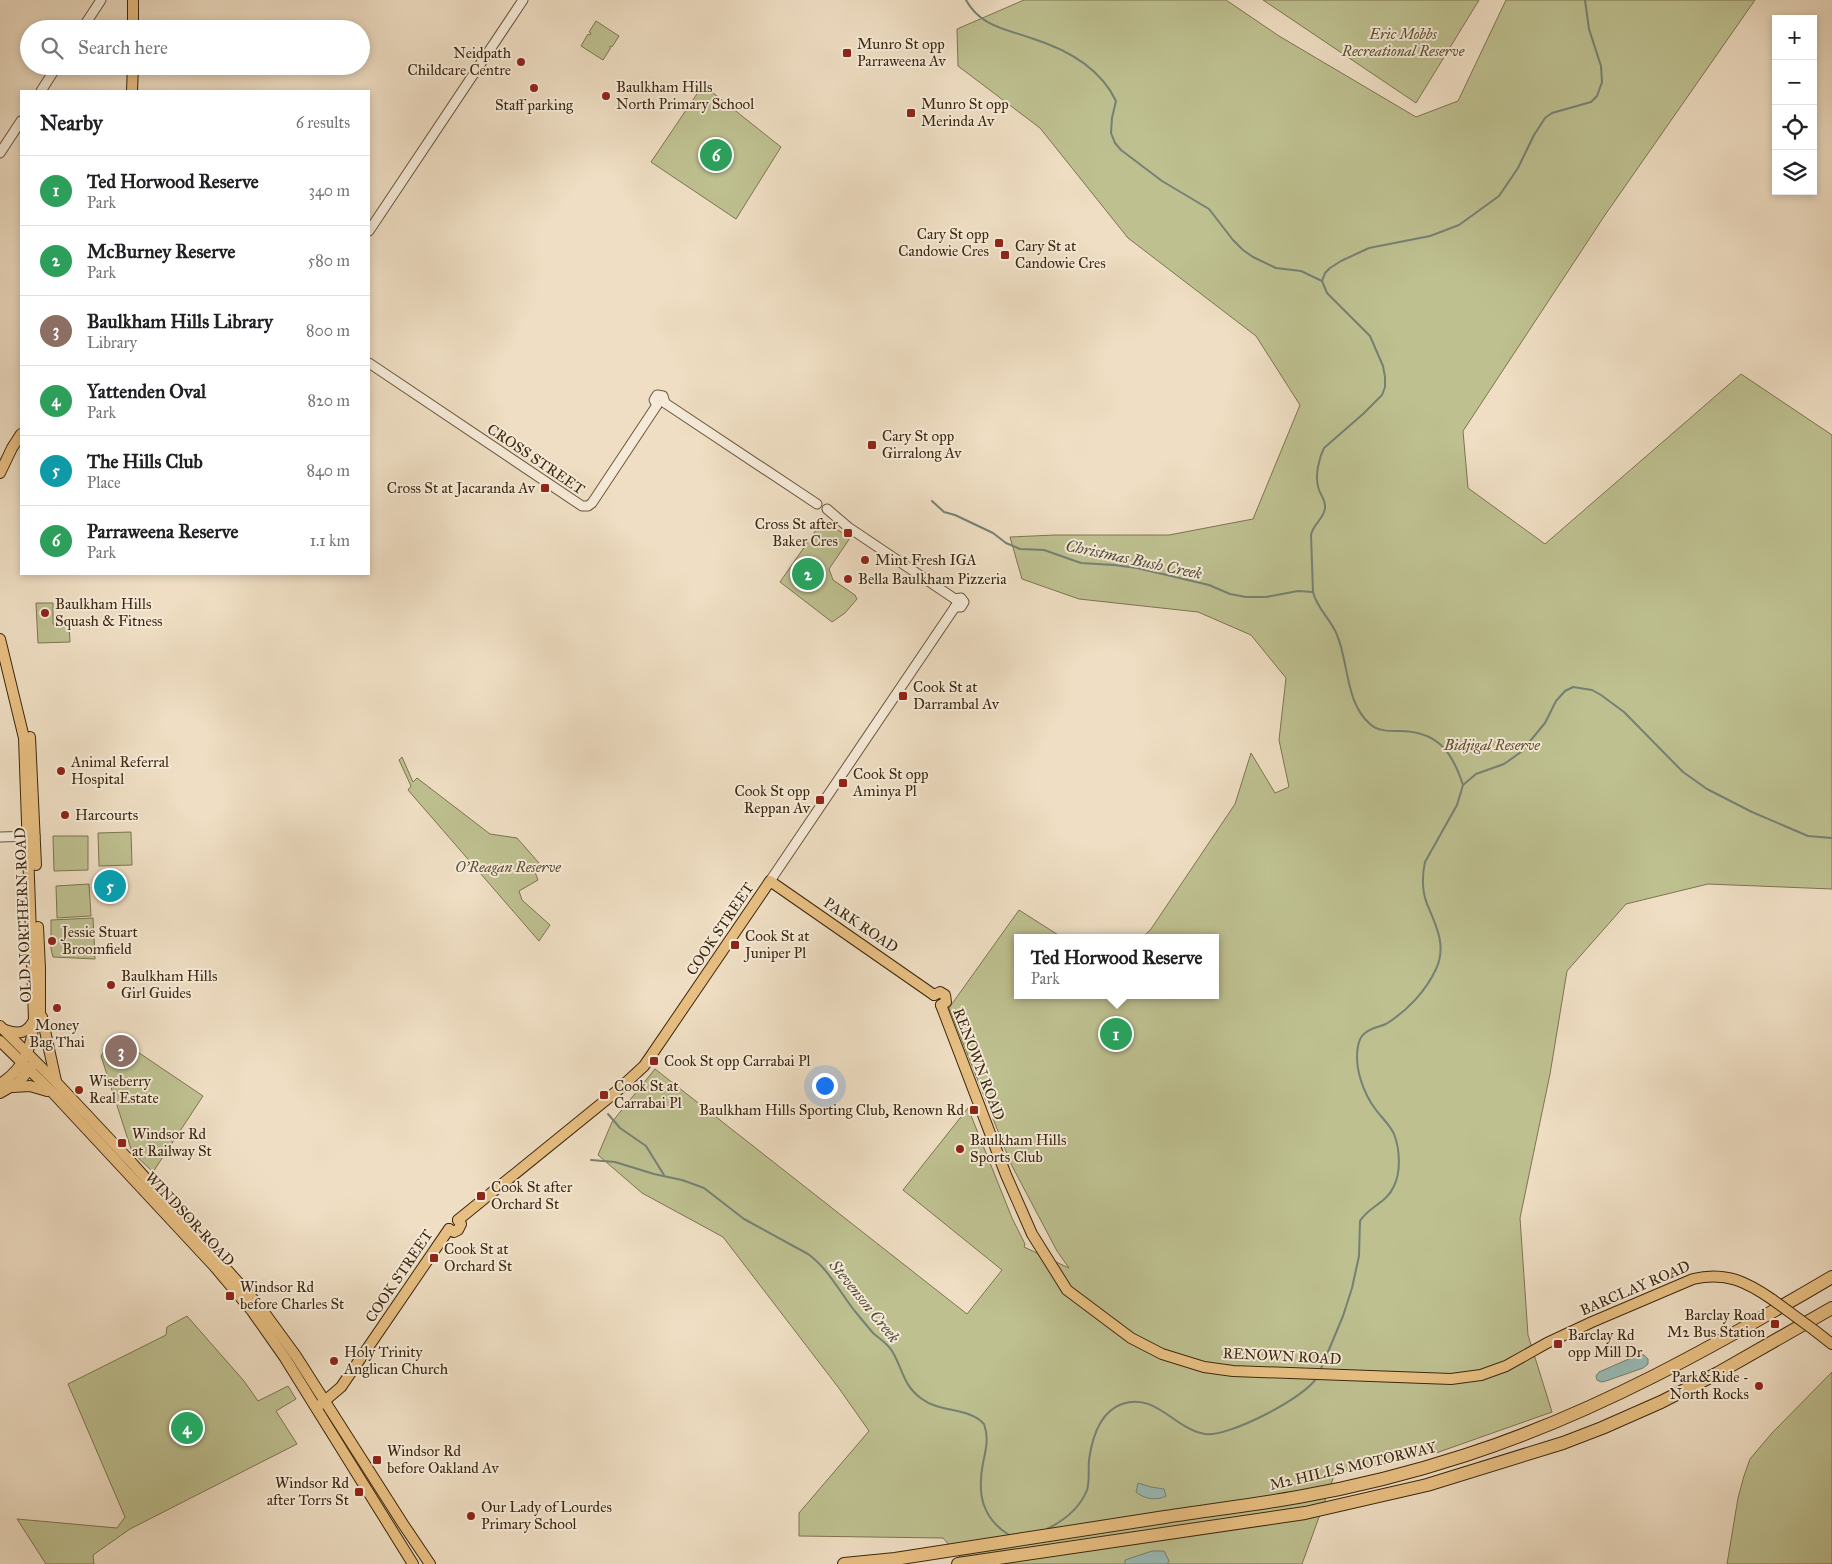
<!DOCTYPE html>
<html lang="en">
<head>
<meta charset="utf-8">
<style>
	body { margin:0; font-family:"IM FELL Great Primer",serif; background:#f6f6f6; color:#202124 }
	.controls { position:absolute; right:15px; top:15px; display:grid; overflow:hidden; border-radius:0px; box-shadow:0 2px 8px #0003 }
	.controls button { width:45px; height:45px; display:grid; place-items:center; padding:0; border:0; border-bottom:1px solid #e0e0e0; background:#fff; color:#202124; font:25px sans-serif }
	.you { position:absolute; left:824px; top:1085px; width:18px; height:18px; margin:-12px; border:4px solid #fff; border-radius:50%; background:#1a73e8; box-shadow:0 0 0 8px #1a73e833 }
	.badge { display:grid; place-items:center; width:32px; height:32px; border-radius:50%; background:#8f2418; color:#fff; font-size:16px; font-weight:700 }
	.pin { position:absolute; translate:-50% -50%; border:2px solid #fff; box-shadow:0 1px 5px #0006 }
	.popup { position:absolute; left:1014px; top:934px; width:205px; height:65px; box-sizing:border-box; display:grid; place-content:center; border-radius:0px; background:#fff; filter:drop-shadow(0 1px 4px #0005); font-size:16px; white-space:nowrap; color:#757577 }
	.popup b { font-size:19px; color:#202124 }
	.popup::after { content:''; position:absolute; left:50%; top:100%; margin-left:-10px; border:10px solid transparent; border-top-color:#fff }
	.list { margin:0; padding:0; list-style:none }
	h2 { display:flex; justify-content:space-between; align-items:center; height:65px; margin:0; padding:0 20px; font-size:21px }
	h2 small { font-size:16px; font-weight:400; color:#757577 }
	.list li { display:grid; grid-template-columns:32px 1fr auto; gap:15px; align-items:center; box-sizing:border-box; height:70px; padding:0 20px; border-top:1px solid #e0e0e0 }
	.list b { display:block; font-size:19px; white-space:nowrap }
	.list p { margin:0; font-size:16px; white-space:nowrap; color:#757577 }
	.list em { font-size:16px; font-style:normal; color:#757577 }
	.icon { flex:none; width:28px; height:28px; fill:none; stroke:currentColor; stroke-width:2; stroke-linecap:round; stroke-linejoin:round }
	.map { position:relative; flex:none; width:1832px; height:1564px; overflow:hidden }
	.search { position:absolute; background:#fff; box-shadow:0 2px 8px #0003; left:20px; top:20px; width:350px; height:55px; display:flex; align-items:center; gap:12px; box-sizing:border-box; padding:0 18px; border-radius:28px; color:#757577; font-size:19px }
	.panel { position:absolute; background:#fff; box-shadow:0 2px 8px #0003; left:20px; top:90px; width:350px; height:485px; border-radius:0px }
	.map>svg:first-child { display:block }
	.green { fill:#bec090; stroke:#7e7450 }
	.water { fill:#9abcb7; stroke:#758174 }
	.lines { fill:none; stroke-linecap:round; stroke-linejoin:round }
	.stream { stroke:#758174; stroke-width:2 }
	.minor-casing { stroke:#6a563c; stroke-width:11 }
	.major-casing { stroke:#3d280f; stroke-width:12 }
	.highway-casing { stroke:#3d280f; stroke-width:14 }
	.minor { stroke:#f5ead8; stroke-width:9 }
	.major { stroke:#e8bf82; stroke-width:10 }
	.highway { stroke:#e8bf82; stroke-width:12 }
	.major-bridge-casing { stroke:#3d280f; stroke-width:12; stroke-linecap:butt }
	.major-bridge { stroke:#e8bf82; stroke-width:10 }
	.poi-dot { fill:#8f2418; stroke:#f5ead8; stroke-width:2 }
	.labels { text-anchor:middle; stroke-width:4; stroke-linejoin:round; paint-order:stroke }
	.park-label { font-size:15px; font-style:italic; fill:#5d4e2f; stroke:#f5ead8 }
	.poi-label { font-size:15px; fill:#3d280f; stroke:#f5ead8; text-anchor:start }
	.street-label { font-size:15px; fill:#3d280f; stroke:#f5ead8 }
	.water-label { font-size:16px; font-style:italic; fill:#544d39; stroke:#f5ead8 }
</style>
</head>
<body>
<div class="map">
<svg width="1832" height="1564" viewBox="0 0 1832 1564">
	<rect width="100%" height="100%" fill="#efdec3"/>
	<filter id="stains"><feTurbulence type="fractalNoise" baseFrequency=".004" numOctaves="4"/><feColorMatrix values="0 0 0 0 .2 0 0 0 0 .09 0 0 0 0 .02 0 0 0 .5 -.17"/></filter>
	<radialGradient id="worn" r=".72"><stop offset=".6" stop-color="#630" stop-opacity="0"/><stop offset="1" stop-color="#630" stop-opacity=".3"/></radialGradient>
	<g class="green">
		<polygon points="1024,0 1226,0 1279,36 1416,117 1458,101 1506,0 1755,0 1605,215 1463,431 1468,488 1545,544 1741,374 1832,435 1832,889 1708,884 1626,904 1567,971 1550,1074 1520,1218 1528,1335 1552,1412 1436,1453 1335,1473 1302,1564 966,1564 943,1538 799,1536 799,1513 869,1431 838,1387 723,1237 642,1193 598,1155 612,1122 655,1069 967,1314 1002,1270 903,1190 968,1108 1012,1218 1025,1244 1024,1247 1069,1268 1057,1251 1011,1164 949,1008 1019,910 1063,938 1017,938 1017,995 1215,995 1215,938 1142,938 1151,929 1235,804 1251,753 1275,793 1289,787 1279,740 1286,678 1251,635 1198,612 1079,599 1022,579 1010,537 1055,535 1169,535 1253,519 1300,405 1256,336 1128,238 1040,128 958,66 957,29"/>
		<polygon points="1263,0 1479,0 1416,103"/>
		<polygon points="596,21 619,36 612,47 610,46 610,49 603,60 581,46 588,34 590,35 591,33 589,32"/>
		<polygon points="703,85 781,147 736,219 651,162"/>
		<polygon points="823,520 850,538 829,569 833,580 855,595 857,599 845,613 832,622 780,582"/>
		<polygon points="36,603 53,603 53,624 69,624 70,642 38,643"/>
		<polygon points="402,757 413,782 417,778 490,834 517,838 539,863 535,872 538,880 519,891 522,900 550,925 539,941 408,790 411,786 399,760"/>
		<polygon points="131,832 132,865 99,866 98,833"/>
		<polygon points="53,836 88,836 88,870 54,871"/>
		<polygon points="89,884 91,916 57,918 56,886"/>
		<polygon points="93,918 95,959 53,957 51,949 51,920"/>
		<polygon points="114,1036 203,1096 153,1172 132,1152 101,1056"/>
		<polygon points="187,1316 244,1381 258,1401 288,1386 296,1399 276,1411 297,1444 130,1529 93,1555 94,1564 46,1564 17,1519 117,1528 125,1517 68,1384 166,1335 167,1327"/>
		<polygon points="1832,1372 1832,1564 1727,1564 1738,1498 1744,1476 1750,1459 1772,1433"/>
	</g>
	<g class="water">
		<polygon points="1638,1355 1644,1355 1648,1359 1648,1364 1643,1368 1606,1381 1601,1382 1597,1380 1596,1376 1599,1372"/>
		<path d="M1138 1483 1151 1487 1164 1489 1166 1496C1157 1501 1144 1499 1136 1492Z"/>
		<polygon points="1152,1551 1164,1551 1169,1561 1167,1564 1125,1564 1125,1560"/>
	</g>
	<g class="lines">
		<g class="stream">
			<path d="M966 0C980 26 1005 29 1031 38 1066 49 1100 67 1116 101L1112 118 1111 133 1115 143 1121 150 1162 181 1209 209 1233 240 1243 250 1253 257 1276 268 1301 271 1322 281"/>
			<polyline points="932,501 944,512 955,515 993,533 1006,543 1020,549 1044,550 1081,563 1114,565 1137,568 1209,585 1230,594 1246,597 1266,597 1298,591 1313,592"/>
			<path d="M1463 785C1452 751 1437 731 1399 731 1389 731 1377 731 1370 724 1345 702 1349 663 1337 635 1331 619 1317 609 1313 592L1311 535C1313 524 1324 519 1325 508 1326 499 1319 494 1318 486 1315 475 1319 458 1324 448L1363 414 1382 395 1385 387V377L1383 366 1370 336 1327 293 1322 281 1325 273 1330 268 1341 261 1369 248 1430 236 1459 225 1499 196 1518 168 1534 135 1545 118 1552 113 1591 102 1597 96 1602 82 1601 66 1589 29 1585 0"/>
			<polyline points="608,1114 620,1128 646,1146 664,1175"/>
			<path d="M591 1160 615 1162 654 1174 682 1180 704 1188 744 1219 808 1254C830 1270 841 1295 858 1315 863 1321 868 1327 873 1333 880 1339 888 1344 892 1351 903 1369 903 1386 922 1399 940 1413 969 1407 984 1424 989 1438 986 1449 983 1463 977 1494 982 1518 1009 1535"/>
			<path d="M1320 1371 1343 1316 1352 1288 1359 1256 1360 1221C1368 1207 1387 1203 1394 1186 1401 1172 1400 1149 1394 1134 1390 1125 1382 1118 1376 1110 1363 1093 1354 1067 1358 1046 1359 1041 1361 1036 1365 1033 1371 1028 1379 1027 1386 1024 1407 1011 1426 991 1436 969 1447 946 1436 925 1427 904 1422 891 1422 876 1425 862L1457 805 1463 785 1476 774 1504 764 1521 752 1545 723 1556 701 1565 691 1573 687 1592 690 1601 695 1624 712 1683 772 1707 789 1752 812 1808 836 1832 838"/>
			<path d="M1047 1529C1063 1521 1080 1508 1087 1490 1090 1480 1088 1470 1089 1460 1092 1438 1100 1412 1122 1404 1156 1392 1174 1429 1205 1434 1227 1438 1307 1397 1317 1377"/>
		</g>
		<g class="minor-casing">
			<g id="minor">
				<polyline points="82,29 101,0"/>
				<polyline points="41,91 57,66"/>
				<polyline points="0,153 21,121"/>
				<polyline points="369,231 523,0"/>
				<polyline points="369,363 582,506 588,506 592,503 657,405"/>
				<polyline points="665,403 817,504"/>
				<polyline points="657,405 654,400 657,395 663,396 665,403"/>
				<polyline points="827,509 848,527 955,599"/>
				<polyline points="955,599 961,598 964,602 961,607 955,607"/>
				<polyline points="0,837 35,836"/>
				<polyline points="770,881 955,607"/>
			</g>
		</g>
		<g class="major-casing">
			<g id="major">
				<polyline points="133,29 133,0"/>
				<polyline points="132,91 133,66"/>
				<polyline points="0,473 12,448 21,434"/>
				<path d="M0 639 24 738 34 1019C32 1047 25 1068 0 1084"/>
				<polyline points="30,737 36,865"/>
				<polyline points="38,927 40,968 40,1025"/>
				<polyline points="934,995 940,992 945,995 946,1002 941,1005"/>
				<path d="M941 1005 1006 1175 1032 1234 1067 1290 1131 1338 1162 1354 1204 1367 1233 1371 1451 1379 1481 1375 1506 1366 1547 1343 1592 1322 1693 1279C1726 1271 1747 1282 1773 1300"/>
				<polyline points="42,1017 56,1081"/>
				<polyline points="0,1026 56,1082 133,1164 261,1308 296,1356 403,1524 430,1564"/>
				<path d="M5 1030C20 1035 27 1033 34 1020"/>
				<polyline points="0,1041 53,1093 214,1266 252,1311 285,1358 413,1564"/>
				<polyline points="13,1087 30,1086 47,1091"/>
				<polyline points="0,1093 19,1082 32,1066"/>
				<polyline points="458,1220 617,1091 644,1066 770,881 934,995"/>
				<polyline points="449,1229 454,1232 458,1230 461,1224 458,1220"/>
				<polyline points="1814,1330 1832,1344"/>
				<polyline points="321,1404 341,1387 449,1229"/>
			</g>
		</g>
		<g class="highway-casing">
			<g id="highway">
				<path d="M844 1564 895 1559C985 1545 1075 1531 1165 1517 1209 1510 1254 1505 1298 1497 1355 1487 1411 1473 1466 1455 1596 1413 1715 1346 1832 1277"/>
				<polyline points="958,1564 1305,1513 1427,1485 1563,1443 1602,1428 1661,1402 1718,1373 1832,1308"/>
			</g>
		</g>
		<use href="#minor" class="minor"/>
		<use href="#major" class="major"/>
		<use href="#highway" class="highway"/>
		<g class="major-bridge-casing">
			<polyline id="major-bridge" points="1773,1300 1814,1330"/>
		</g>
		<use href="#major-bridge" class="major-bridge"/>
	</g>
	<g class="poi-dot">
		<rect x="842" y="48" width="10" height="10" rx="2.5"/>
		<circle cx="521" cy="62" r="5"/>
		<circle cx="534" cy="88" r="5"/>
		<circle cx="606" cy="96" r="5"/>
		<rect x="906" y="108" width="10" height="10" rx="2.5"/>
		<rect x="994" y="238" width="10" height="10" rx="2.5"/>
		<rect x="1000" y="250" width="10" height="10" rx="2.5"/>
		<rect x="867" y="440" width="10" height="10" rx="2.5"/>
		<rect x="540" y="483" width="10" height="10" rx="2.5"/>
		<rect x="843" y="528" width="10" height="10" rx="2.5"/>
		<circle cx="865" cy="560" r="5"/>
		<circle cx="848" cy="579" r="5"/>
		<circle cx="45" cy="613" r="5"/>
		<rect x="898" y="691" width="10" height="10" rx="2.5"/>
		<circle cx="61" cy="771" r="5"/>
		<rect x="838" y="778" width="10" height="10" rx="2.5"/>
		<rect x="815" y="795" width="10" height="10" rx="2.5"/>
		<circle cx="65" cy="815" r="5"/>
		<circle cx="52" cy="941" r="5"/>
		<rect x="730" y="940" width="10" height="10" rx="2.5"/>
		<circle cx="111" cy="985" r="5"/>
		<circle cx="57" cy="1008" r="5"/>
		<rect x="649" y="1056" width="10" height="10" rx="2.5"/>
		<circle cx="79" cy="1090" r="5"/>
		<rect x="599" y="1090" width="10" height="10" rx="2.5"/>
		<rect x="969" y="1105" width="10" height="10" rx="2.5"/>
		<rect x="117" y="1138" width="10" height="10" rx="2.5"/>
		<circle cx="960" cy="1149" r="5"/>
		<rect x="476" y="1191" width="10" height="10" rx="2.5"/>
		<rect x="429" y="1253" width="10" height="10" rx="2.5"/>
		<rect x="225" y="1291" width="10" height="10" rx="2.5"/>
		<rect x="1770" y="1319" width="10" height="10" rx="2.5"/>
		<rect x="1553" y="1339" width="10" height="10" rx="2.5"/>
		<circle cx="334" cy="1361" r="5"/>
		<circle cx="1759" cy="1386" r="5"/>
		<rect x="372" y="1455" width="10" height="10" rx="2.5"/>
		<rect x="354" y="1487" width="10" height="10" rx="2.5"/>
		<circle cx="471" cy="1516" r="5"/>
	</g>
	<g class="labels">
		<g class="park-label">
			<text x="1403" y="39">Eric Mobbs<tspan x="1403" dy="17">Recreational Reserve</tspan></text>
			<text x="1492" y="750">Bidjigal Reserve</text>
			<text x="508" y="872">O'Reagan Reserve</text>
		</g>
		<g class="poi-label">
			<text x="857" y="49">Munro St opp<tspan x="857" dy="17">Parraweena Av</tspan></text>
			<text x="511" y="58" text-anchor="end">Neidpath<tspan x="511" dy="17">Childcare Centre</tspan></text>
			<text x="616" y="92">Baulkham Hills<tspan x="616" dy="17">North Primary School</tspan></text>
			<text x="921" y="109">Munro St opp<tspan x="921" dy="17">Merinda Av</tspan></text>
			<text x="534" y="110" text-anchor="middle">Staff parking</text>
			<text x="989" y="239" text-anchor="end">Cary St opp<tspan x="989" dy="17">Candowie Cres</tspan></text>
			<text x="1015" y="251">Cary St at<tspan x="1015" dy="17">Candowie Cres</tspan></text>
			<text x="882" y="441">Cary St opp<tspan x="882" dy="17">Girralong Av</tspan></text>
			<text x="535" y="493" text-anchor="end">Cross St at Jacaranda Av</text>
			<text x="838" y="529" text-anchor="end">Cross St after<tspan x="838" dy="17">Baker Cres</tspan></text>
			<text x="875" y="565">Mint Fresh IGA</text>
			<text x="858" y="584">Bella Baulkham Pizzeria</text>
			<text x="55" y="609">Baulkham Hills<tspan x="55" dy="17">Squash &amp; Fitness</tspan></text>
			<text x="913" y="692">Cook St at<tspan x="913" dy="17">Darrambal Av</tspan></text>
			<text x="71" y="767">Animal Referral<tspan x="71" dy="17">Hospital</tspan></text>
			<text x="853" y="779">Cook St opp<tspan x="853" dy="17">Aminya Pl</tspan></text>
			<text x="810" y="796" text-anchor="end">Cook St opp<tspan x="810" dy="17">Reppan Av</tspan></text>
			<text x="75" y="820">Harcourts</text>
			<text x="62" y="937">Jessie Stuart<tspan x="62" dy="17">Broomfield</tspan></text>
			<text x="745" y="941">Cook St at<tspan x="745" dy="17">Juniper Pl</tspan></text>
			<text x="121" y="981">Baulkham Hills<tspan x="121" dy="17">Girl Guides</tspan></text>
			<text x="57" y="1030" text-anchor="middle">Money<tspan x="57" dy="17">Bag Thai</tspan></text>
			<text x="664" y="1066">Cook St opp Carrabai Pl</text>
			<text x="89" y="1086">Wiseberry<tspan x="89" dy="17">Real Estate</tspan></text>
			<text x="614" y="1091">Cook St at<tspan x="614" dy="17">Carrabai Pl</tspan></text>
			<text x="964" y="1115" text-anchor="end">Baulkham Hills Sporting Club, Renown Rd</text>
			<text x="132" y="1139">Windsor Rd<tspan x="132" dy="17">at Railway St</tspan></text>
			<text x="970" y="1145">Baulkham Hills<tspan x="970" dy="17">Sports Club</tspan></text>
			<text x="491" y="1192">Cook St after<tspan x="491" dy="17">Orchard St</tspan></text>
			<text x="444" y="1254">Cook St at<tspan x="444" dy="17">Orchard St</tspan></text>
			<text x="240" y="1292">Windsor Rd<tspan x="240" dy="17">before Charles St</tspan></text>
			<text x="1765" y="1320" text-anchor="end">Barclay Road<tspan x="1765" dy="17">M2 Bus Station</tspan></text>
			<text x="1568" y="1340">Barclay Rd<tspan x="1568" dy="17">opp Mill Dr</tspan></text>
			<text x="344" y="1357">Holy Trinity<tspan x="344" dy="17">Anglican Church</tspan></text>
			<text x="1749" y="1382" text-anchor="end">Park&amp;Ride -<tspan x="1749" dy="17">North Rocks</tspan></text>
			<text x="387" y="1456">Windsor Rd<tspan x="387" dy="17">before Oakland Av</tspan></text>
			<text x="349" y="1488" text-anchor="end">Windsor Rd<tspan x="349" dy="17">after Torrs St</tspan></text>
			<text x="481" y="1512">Our Lady of Lourdes<tspan x="481" dy="17">Primary School</tspan></text>
		</g>
		<g class="street-label">
			<text transform="translate(536 459) rotate(34)" y="5">CROSS STREET</text>
			<text transform="translate(23 915) rotate(-92)" y="5">OLD NORTHERN ROAD</text>
			<text transform="translate(861 925) rotate(34)" y="5">PARK ROAD</text>
			<text transform="translate(720 929) rotate(-56)" y="5">COOK STREET</text>
			<text transform="translate(979 1064) rotate(69)" y="5">RENOWN ROAD</text>
			<text transform="translate(190 1219) rotate(47)" y="5">WINDSOR ROAD</text>
			<text transform="translate(399 1276) rotate(-56)" y="5">COOK STREET</text>
			<text transform="translate(1635 1288) rotate(-23)" y="5">BARCLAY ROAD</text>
			<text transform="translate(1282 1356) rotate(3)" y="5">RENOWN ROAD</text>
			<text transform="translate(1353 1466) rotate(-13)" y="5">M2 HILLS MOTORWAY</text>
		</g>
		<g class="water-label">
			<text transform="translate(1134 559) rotate(12)" y="6">Christmas Bush Creek</text>
			<text transform="translate(865 1301) rotate(51)" y="6">Stevenson Creek</text>
		</g>
	</g>
	<rect width="100%" height="100%" filter="url(#stains)"/>
	<rect width="100%" height="100%" fill="url(#worn)"/>
</svg>
<div class="controls">
<button>+</button>
<button>−</button>
<button><svg class="icon" aria-label="locate" viewBox="0 0 24 24"><circle cx="12" cy="12" r="6"/><path d="M12 2v4M12 18v4M2 12h4M18 12h4"/></svg></button>
<button><svg class="icon" aria-label="layers" viewBox="0 0 24 24"><path d="M12 4l9 5-9 5-9-5zM3 14l9 5 9-5"/></svg></button>
</div>
<div class="you"></div>
<div class="pin badge" style="left:1116px;top:1034px;background:#2e9e5b">1</div>
<div class="popup"><b>Ted Horwood Reserve</b>Park</div>
<div class="pin badge" style="left:808px;top:574px;background:#2e9e5b">2</div>
<div class="pin badge" style="left:121px;top:1051px;background:#8d6e63">3</div>
<div class="pin badge" style="left:187px;top:1428px;background:#2e9e5b">4</div>
<div class="pin badge" style="left:110px;top:886px;background:#0f9aa8">5</div>
<div class="pin badge" style="left:716px;top:155px;background:#2e9e5b">6</div>
<div class="search"><svg class="icon" aria-label="search" viewBox="0 0 24 24"><circle cx="10" cy="10" r="6"/><path d="M15 15l6 6"/></svg>Search here</div>
<section class="panel">
<h2>Nearby<small>6 results</small></h2>
<ul class="list">
<li><span class="badge" style="background:#2e9e5b">1</span><div><b>Ted Horwood Reserve</b><p>Park</p></div><em>340 m</em></li>
<li><span class="badge" style="background:#2e9e5b">2</span><div><b>McBurney Reserve</b><p>Park</p></div><em>580 m</em></li>
<li><span class="badge" style="background:#8d6e63">3</span><div><b>Baulkham Hills Library</b><p>Library</p></div><em>800 m</em></li>
<li><span class="badge" style="background:#2e9e5b">4</span><div><b>Yattenden Oval</b><p>Park</p></div><em>820 m</em></li>
<li><span class="badge" style="background:#0f9aa8">5</span><div><b>The Hills Club</b><p>Place</p></div><em>840 m</em></li>
<li><span class="badge" style="background:#2e9e5b">6</span><div><b>Parraweena Reserve</b><p>Park</p></div><em>1.1 km</em></li>
</ul>
</section>
</div>
</body>
</html>
